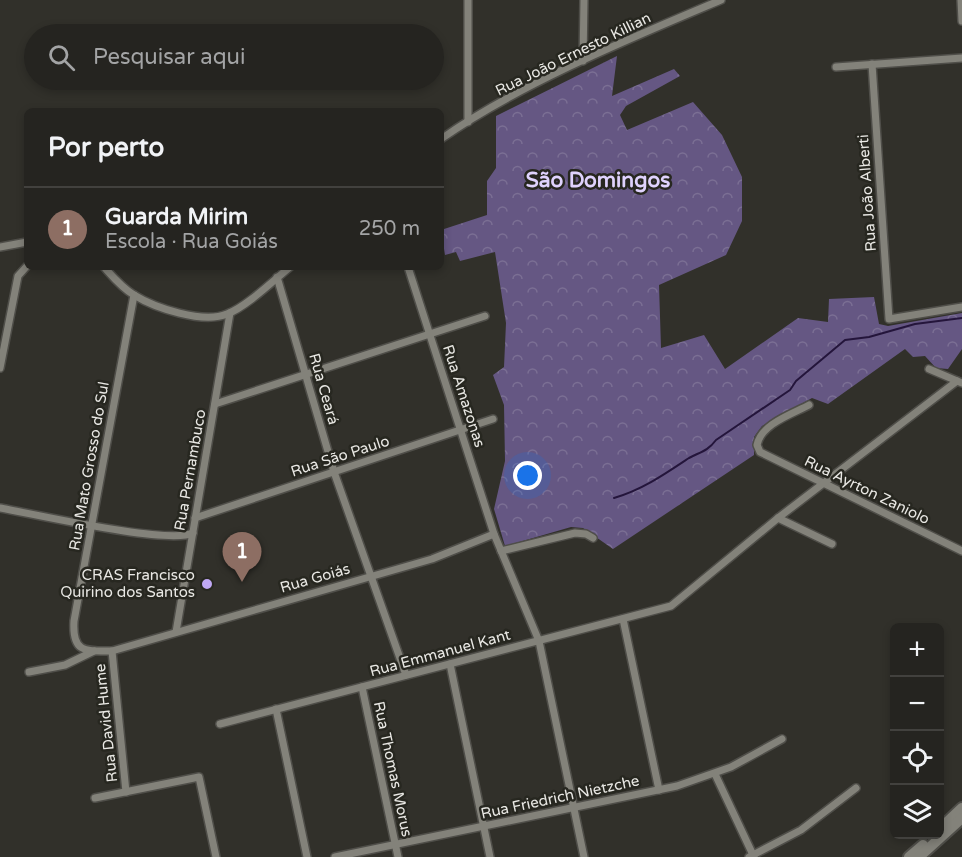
<!DOCTYPE html>
<html lang="pt">
<head>
<meta charset="utf-8">
<style>
	body { margin:0; font-family:"Varela Round",sans-serif; background:#2d2c29; color:#f1f3f6 }
	.controls { position:absolute; right:18px; bottom:18px; display:grid; overflow:hidden; border-radius:9px; box-shadow:0 3px 9px #0003 }
	.controls button { width:54px; height:54px; display:grid; place-items:center; padding:0; border:0; border-bottom:2px solid #42413e; background:#252420; color:#f1f3f6; font:30px sans-serif }
	.you { position:absolute; left:528px; top:476px; width:21px; height:21px; margin:-15px; border:4px solid #fff; border-radius:50%; background:#1a73e8; box-shadow:0 0 0 9px #1a73e833 }
	.badge { display:grid; place-items:center; width:39px; height:39px; border-radius:50%; background:#db2777; color:#fff; font-size:20px; font-weight:700 }
	.pin { position:absolute; translate:-50% -50px; filter:drop-shadow(0 2px 3px #0008) }
	.pin::after { content:''; position:absolute; top:32px; width:21px; height:18px; background:inherit; clip-path:polygon(0 0,100% 0,50% 100%) }
	.list { margin:0; padding:0; list-style:none }
	h2 { display:flex; justify-content:space-between; align-items:center; height:78px; margin:0; padding:0 24px; font-size:26px }
	h2 small { font-size:20px; font-weight:400; color:#a3a4a5 }
	.list li { display:grid; grid-template-columns:39px 1fr auto; gap:18px; align-items:center; box-sizing:border-box; height:84px; padding:0 24px; border-top:2px solid #42413e }
	.list b { display:block; font-size:22px; white-space:nowrap }
	.list p { margin:0; font-size:20px; white-space:nowrap; color:#a3a4a5 }
	.list em { font-size:20px; font-style:normal; color:#a3a4a5 }
	.icon { flex:none; width:33px; height:33px; fill:none; stroke:currentColor; stroke-width:2; stroke-linecap:round; stroke-linejoin:round }
	.map { position:relative; flex:none; width:962px; height:857px; overflow:hidden }
	.search { position:absolute; background:#252420; box-shadow:0 3px 9px #0003; left:24px; top:24px; width:420px; height:66px; display:flex; align-items:center; gap:15px; box-sizing:border-box; padding:0 21px; border-radius:33px; color:#a3a4a5; font-size:22px }
	.panel { position:absolute; background:#252420; box-shadow:0 3px 9px #0003; left:24px; top:108px; width:420px; height:162px; border-radius:9px }
	.map>svg:first-child { display:block }
	.forest { fill:url(#forest-crowns) }
	.lines { fill:none; stroke-linecap:round; stroke-linejoin:round }
	.stream { stroke:#24153b; stroke-width:2 }
	.street-casing { stroke:#4f4e49; stroke-width:10 }
	.secondary-casing { stroke:#4f4e49; stroke-width:14 }
	.street { stroke:#83827a; stroke-width:7 }
	.secondary { stroke:#83827a; stroke-width:10 }
	.poi-dot { fill:#c0a8f4; stroke:#272720; stroke-width:2 }
	.labels { text-anchor:middle; stroke-width:5; stroke-linejoin:round; paint-order:stroke }
	.street-label { font-size:15px; fill:#e9e8e4; stroke:#272720 }
	.poi-label { font-size:15px; fill:#e9e8e4; stroke:#272720; text-anchor:end }
	.district-label { font-size:21px; font-weight:bold; fill:#dfd2fd; stroke:#272720 }
</style>
</head>
<body>
<div class="map">
<svg width="962" height="857" viewBox="0 0 962 857">
	<defs>
		<pattern id="forest-crowns" width="20" height="18" patternUnits="userSpaceOnUse" patternTransform="scale(1.5)"><rect width="20" height="18" fill="#655783"/><path d="M2 6a3 3 0 1 1 6 0M12 15a3 3 0 1 1 6 0" fill="none" stroke="#7b6f94"/></pattern>
	</defs>
	<rect width="100%" height="100%" fill="#31302a"/>
	<polygon class="forest" points="617,56 612,96 674,69 680,76 626,106 620,115 627,130 693,102 722,135 742,177 742,221 726,255 659,285 661,348 704,335 725,369 798,318 828,322 829,299 874,297 879,324 888,326 962,313 962,349 948,369 936,368 925,356 913,357 905,349 828,404 812,398 762,426 754,437 754,455 613,549 583,528 571,527 505,546 494,509 505,461 504,405 493,375 504,367 506,323 495,252 460,261 456,252 445,255 441,230 487,215 487,181 496,168 496,116"/>
	<g class="lines">
		<path class="stream" d="M614 498C642 490 665 474 689 458 700 452 708 451 716 440L790 390 796 381 845 340 869 337 915 324 962 318"/>
		<g class="street-casing">
			<g id="street">
				<polyline points="961,0 962,21"/>
				<polyline points="583,61 584,0"/>
				<polyline points="872,64 889,319 962,307"/>
				<polyline points="836,67 962,58"/>
				<polyline points="468,122 468,0"/>
				<path d="M441 139C521 83 631 38 721 0"/>
				<polyline points="0,247 27,242"/>
				<path d="M104 267C113 277 122 288 134 295 155 308 203 324 227 314 246 307 273 281 290 267"/>
				<polyline points="408,267 494,534 539,641 584,857"/>
				<polyline points="277,277 334,472 406,675"/>
				<path d="M134 295 74 621C72 653 85 651 112 651L432 559 494 534"/>
				<polyline points="0,368 18,276 27,266"/>
				<polyline points="929,369 962,383"/>
				<polyline points="215,404 485,316"/>
				<path d="M809 405C792 414 761 424 757 445L760 452 962 551"/>
				<path d="M0 508C34 514 169 545 193 533"/>
				<polyline points="195,518 493,419"/>
				<polyline points="778,518 832,544"/>
				<polyline points="501,551 575,533 586,534 593,538"/>
				<polyline points="623,619 659,790"/>
				<polyline points="176,632 230,313"/>
				<polyline points="112,651 126,792"/>
				<polyline points="450,664 490,857"/>
				<polyline points="29,672 65,665 94,651"/>
				<polyline points="362,687 398,857"/>
				<polyline points="276,709 307,857"/>
				<polyline points="220,724 671,606 778,518 957,381"/>
				<polyline points="715,774 754,857"/>
				<polyline points="95,798 199,777 216,857"/>
				<polyline points="335,857 677,786 731,767 782,739"/>
				<polyline points="749,857 801,830 856,788"/>
			</g>
		</g>
		<g class="secondary-casing">
			<g id="secondary">
				<polyline points="945,824 962,808"/>
				<polyline points="909,857 923,845"/>
				<polyline points="919,857 962,818"/>
			</g>
		</g>
		<use href="#street" class="street"/>
		<use href="#secondary" class="secondary"/>
	</g>
	<circle class="poi-dot" cx="207" cy="584" r="6"/>
	<g class="labels">
		<g class="street-label">
			<text transform="translate(573 54) rotate(-26)" y="5">Rua João Ernesto Killian</text>
			<text transform="translate(867 193) rotate(-94)" y="5">Rua João Alberti</text>
			<text transform="translate(324 389) rotate(74)" y="5">Rua Ceará</text>
			<text transform="translate(464 396) rotate(72)" y="5">Rua Amazonas</text>
			<text transform="translate(340 456) rotate(-18)" y="5">Rua São Paulo</text>
			<text transform="translate(89 466) rotate(-80)" y="5">Rua Mato Grosso do Sul</text>
			<text transform="translate(190 470) rotate(-80)" y="5">Rua Pernambuco</text>
			<text transform="translate(867 490) rotate(26)" y="5">Rua Ayrton Zaniolo</text>
			<text transform="translate(315 578) rotate(-16)" y="5">Rua Goiás</text>
			<text transform="translate(440 653) rotate(-15)" y="5">Rua Emmanuel Kant</text>
			<text transform="translate(106 723) rotate(-96)" y="5">Rua David Hume</text>
			<text transform="translate(393 769) rotate(78)" y="5">Rua Thomas Morus</text>
			<text transform="translate(560 797) rotate(-12)" y="5">Rua Friedrich Nietzche</text>
		</g>
		<g class="poi-label">
			<text x="195" y="580">CRAS Francisco<tspan x="195" dy="17">Quirino dos Santos</tspan></text>
		</g>
		<g class="district-label">
			<text x="598" y="187">São Domingos</text>
		</g>
	</g>
</svg>
<div class="controls">
<button>+</button>
<button>−</button>
<button><svg class="icon" aria-label="locate" viewBox="0 0 24 24"><circle cx="12" cy="12" r="6"/><path d="M12 2v4M12 18v4M2 12h4M18 12h4"/></svg></button>
<button><svg class="icon" aria-label="layers" viewBox="0 0 24 24"><path d="M12 4l9 5-9 5-9-5zM3 14l9 5 9-5"/></svg></button>
</div>
<div class="you"></div>
<div class="pin badge" style="left:242px;top:582px;background:#8d6e63">1</div>
<div class="search"><svg class="icon" aria-label="search" viewBox="0 0 24 24"><circle cx="10" cy="10" r="6"/><path d="M15 15l6 6"/></svg>Pesquisar aqui</div>
<section class="panel">
<h2>Por perto<small></small></h2>
<ul class="list">
<li><span class="badge" style="background:#8d6e63">1</span><div><b>Guarda Mirim</b><p>Escola · Rua Goiás</p></div><em>250 m</em></li>
</ul>
</section>
</div>
</body>
</html>
